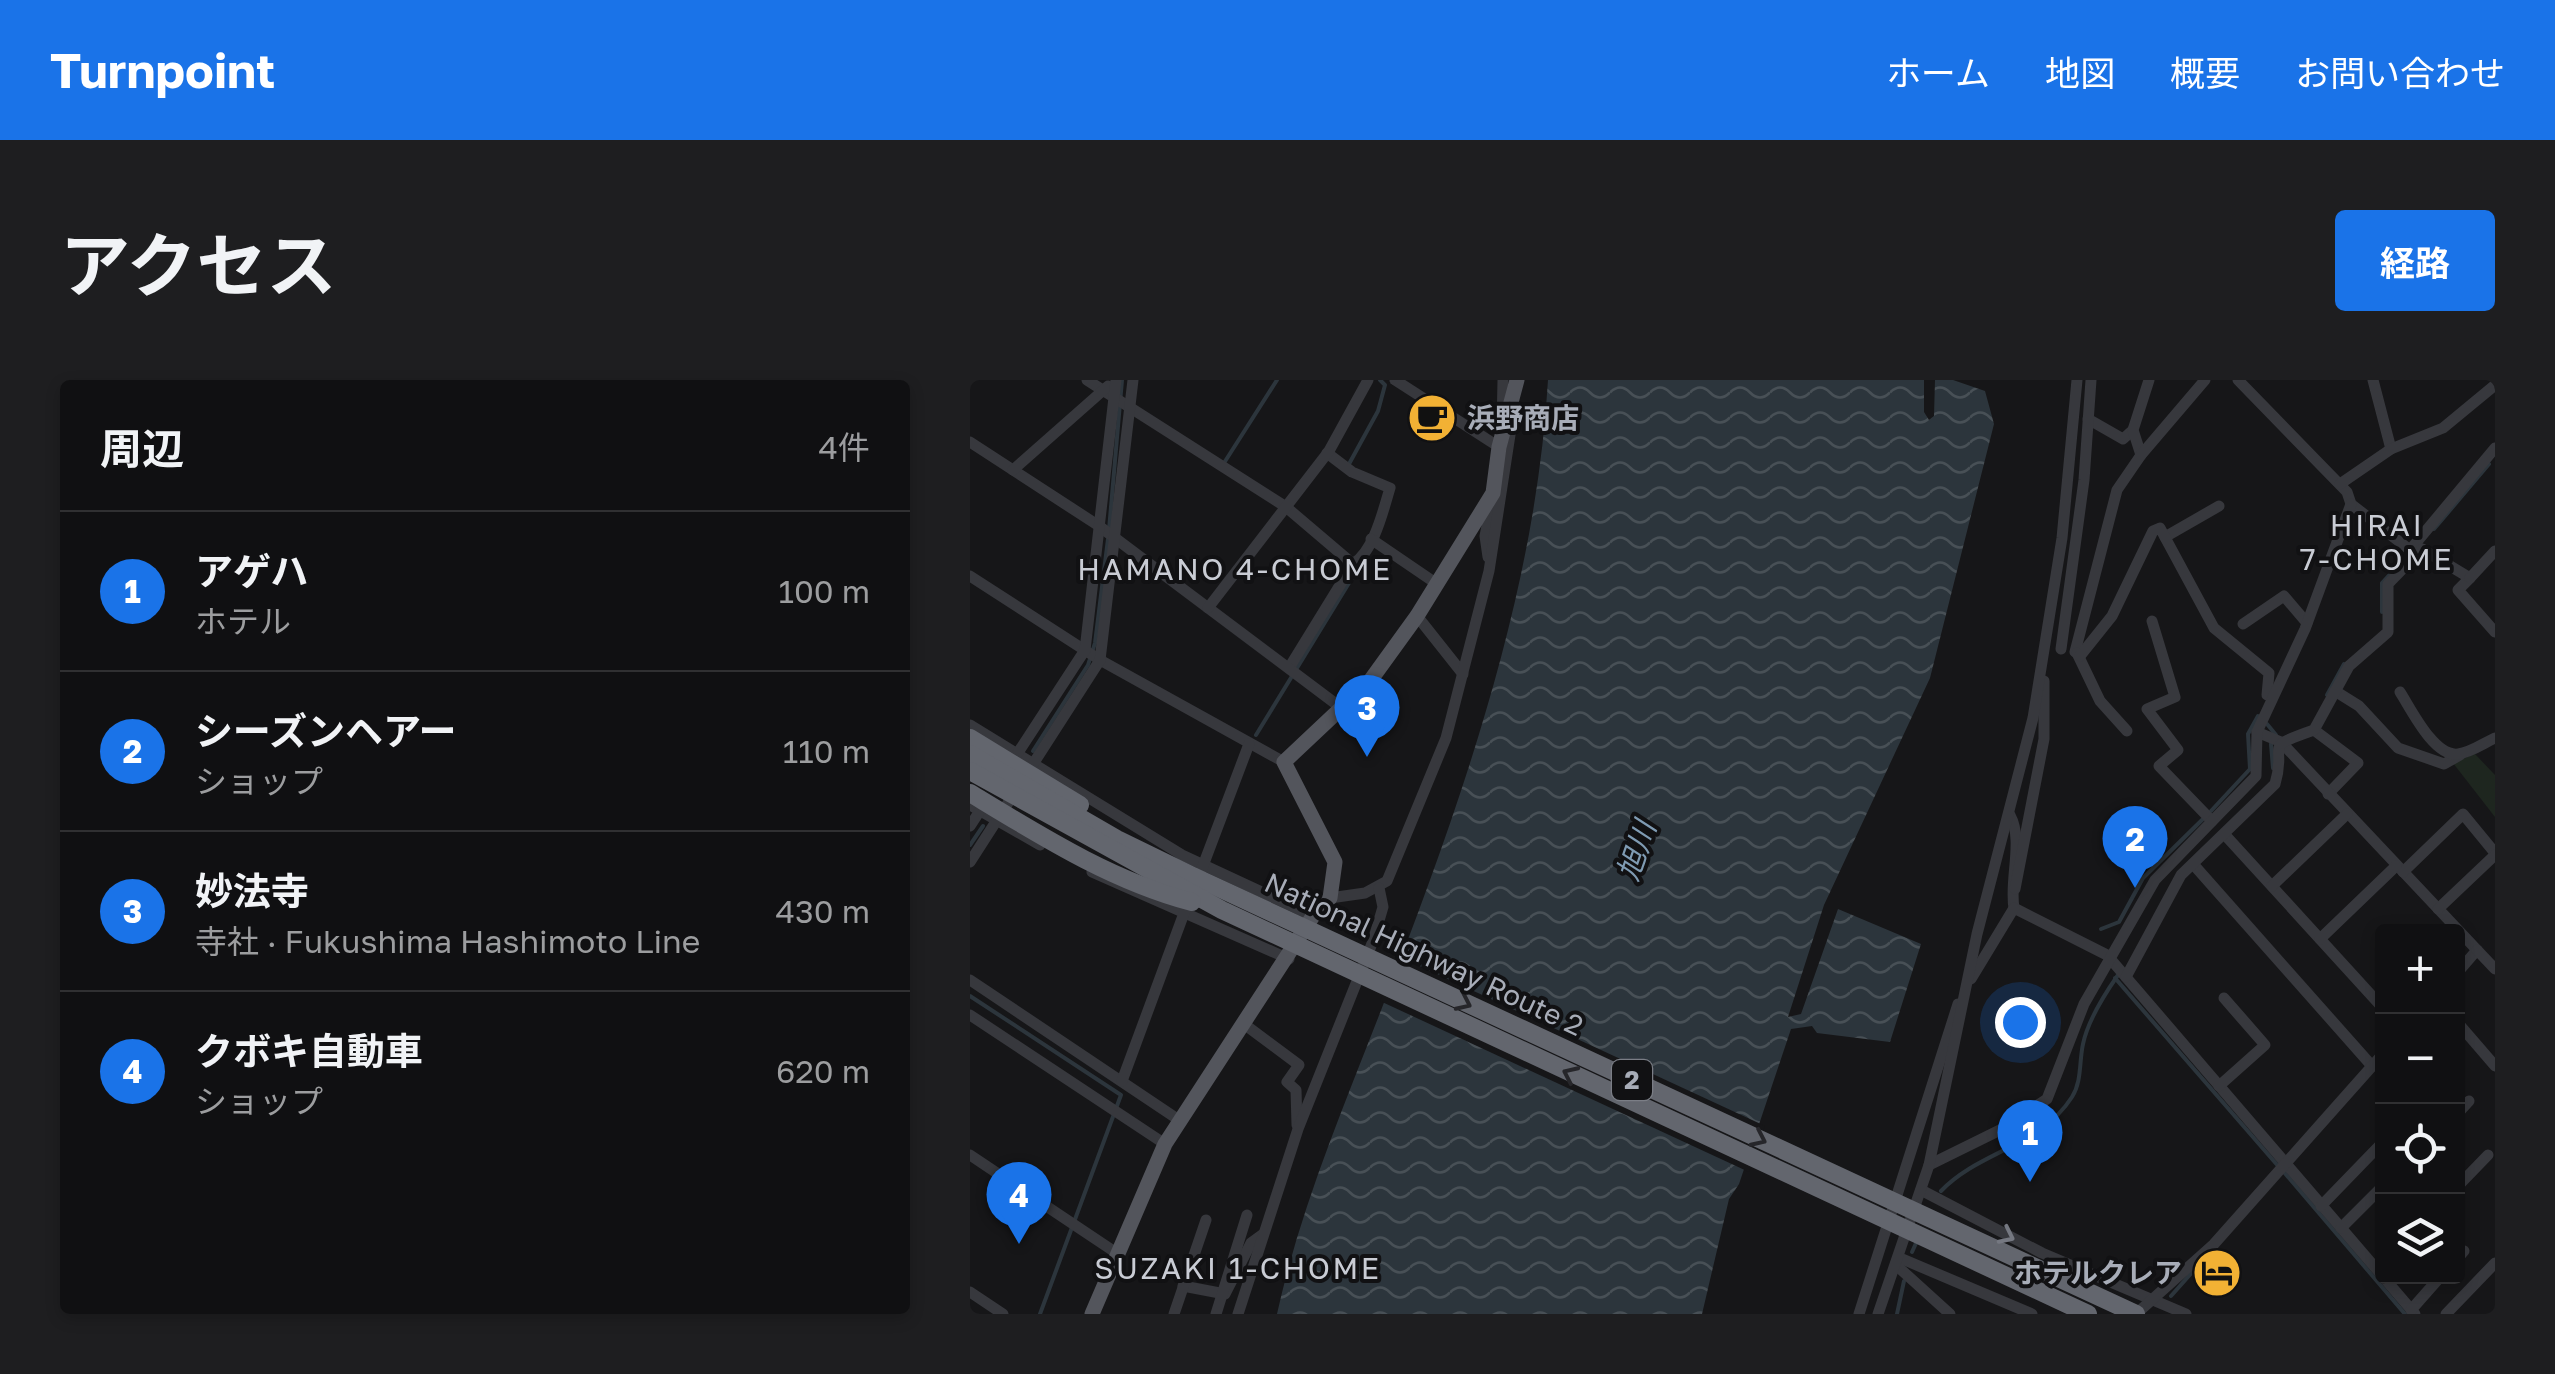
<!DOCTYPE html>
<html lang="ja">
<head>
<meta charset="utf-8">
<style>
	body { margin:0; font-family:"Golos Text","Noto Sans JP",sans-serif; background:#1e1e20; color:#f1f3f6 }
	.controls { position:absolute; right:30px; bottom:30px; display:grid; overflow:hidden; border-radius:10px; box-shadow:0 5px 15px #0003 }
	.controls button { width:90px; height:90px; display:grid; place-items:center; padding:0; border:0; border-bottom:2px solid #303032; background:#101012; color:#f1f3f6; font:50px sans-serif }
	.you { position:absolute; left:1050px; top:642px; width:35px; height:35px; margin:-25px; border:8px solid #fff; border-radius:50%; background:#1a73e8; box-shadow:0 0 0 15px #1a73e833 }
	.badge { display:grid; place-items:center; width:65px; height:65px; border-radius:50%; background:#1a73e8; color:#fff; font-size:32px; font-weight:700 }
	.pin { position:absolute; translate:-50% -82px; filter:drop-shadow(0 2px 5px #0008) }
	.pin::after { content:''; position:absolute; top:52px; width:35px; height:30px; background:inherit; clip-path:polygon(0 0,100% 0,50% 100%) }
	.list { margin:0; padding:0; list-style:none }
	h2 { display:flex; justify-content:space-between; align-items:center; height:130px; margin:0; padding:0 40px; font-size:42px }
	h2 small { font-size:32px; font-weight:400; color:#9c9d9f }
	.list li { display:grid; grid-template-columns:65px 1fr auto; gap:30px; align-items:center; box-sizing:border-box; height:160px; padding:0 40px; border-top:2px solid #303032 }
	.list b { display:block; font-size:38px; white-space:nowrap }
	.list p { margin:0; font-size:32px; white-space:nowrap; color:#9c9d9f }
	.list em { font-size:32px; font-style:normal; color:#9c9d9f }
	.icon { flex:none; width:55px; height:55px; fill:none; stroke:currentColor; stroke-width:2; stroke-linecap:round; stroke-linejoin:round }
	.map { position:relative; flex:none; width:1525px; height:934px; overflow:hidden; border-radius:10px }
	header { display:flex; align-items:center; gap:60px; box-sizing:border-box; height:140px; padding:0 50px; background:#1a73e8; color:#fff }
	header strong { font-size:48px }
	nav { display:flex; gap:55px; margin-inline-start:auto; font-size:35px }
	.intro { display:flex; align-items:center; justify-content:space-between; box-sizing:border-box; height:240px; padding:0 60px }
	h1 { margin:0; font-size:70px }
	.button { padding:25px 45px; border-radius:10px; background:#1a73e8; color:#fff; font-size:35px; font-weight:700 }
	main { display:flex; gap:60px; padding:0 60px }
	aside { flex:1; background:#101012; border-radius:10px; box-shadow:0 5px 15px #0003 }
	.map>svg:first-child { display:block }
	.green { fill:#1e261f }
	.water { fill:url(#water-waves) }
	.pier { fill:#161618 }
	.lines { fill:none; stroke-linecap:round; stroke-linejoin:round }
	.stream { stroke:#2c353c; stroke-width:4 }
	.minor { stroke:#37383d; stroke-width:11 }
	.major { stroke:#53555c; stroke-width:15 }
	.highway { stroke:#63666e; stroke-width:18 }
	.oneway { stroke:#26262a }
	.oneway2 { stroke:#757881 }
	.labels { text-anchor:middle; stroke-width:8; stroke-linejoin:round; paint-order:stroke }
	.shield { fill:#111113; stroke:#7b7e86; stroke-width:2.5 }
	.shield-label { font-size:25px; font-weight:bold; fill:#a8adb8 }
	.poi-label { font-size:28px; font-weight:bold; fill:#a8adb8; stroke:#111113; text-anchor:start }
	.street-label { font-size:28px; fill:#a8adb8; stroke:#111113 }
	.neighbourhood-label { font-size:30px; letter-spacing:2.5px; fill:#c9ccd4; stroke:#111113 }
	.water-label { font-size:30px; font-style:italic; fill:#7f9bb3; stroke:#111113 }
</style>
</head>
<body>
<header>
<strong>Turnpoint</strong>
<nav><a>ホーム</a><a>地図</a><a>概要</a><a>お問い合わせ</a></nav>
</header>
<div class="intro"><h1>アクセス</h1><a class="button">経路</a></div>
<main>
<aside>
<h2>周辺<small>4件</small></h2>
<ul class="list">
<li><span class="badge">1</span><div><b>アゲハ</b><p>ホテル</p></div><em>100 m</em></li>
<li><span class="badge">2</span><div><b>シーズンヘアー</b><p>ショップ</p></div><em>110 m</em></li>
<li><span class="badge">3</span><div><b>妙法寺</b><p>寺社 · Fukushima Hashimoto Line</p></div><em>430 m</em></li>
<li><span class="badge">4</span><div><b>クボキ自動車</b><p>ショップ</p></div><em>620 m</em></li>
</ul>
</aside>
<div class="map">
<svg width="1525" height="934" viewBox="0 0 1525 934">
	<defs>
		<pattern id="water-waves" width="16" height="10" patternUnits="userSpaceOnUse" patternTransform="scale(2.5)"><rect width="16" height="10" fill="#2c353c"/><path d="M0 5q4-4 8 0t8 0" fill="none" stroke="#485056"/></pattern>
	</defs>
	<rect width="100%" height="100%" fill="#161618"/>
	<polygon class="green" points="1505,374 1525,395 1525,437 1483,383"/>
	<path class="water" d="M578 0H954V32L959 40 964 36 965 0H983L1015 11 1024 44 960 298 854 525 818 637 831 634 868 529 951 564 920 662 847 653 842 646 821 649 769 804 759 819 732 934H307C331 825 375 724 415 620 491 423 566 212 578 0Z"/>
	<polygon class="pier" points="426,575 795,746 779,792 410,621"/>
	<g class="lines">
		<g class="stream">
			<polyline points="254,83 307,0"/>
			<polyline points="379,84 408,31 415,5 410,0"/>
			<polyline points="1464,149 1519,84"/>
			<polyline points="139,150 152,0"/>
			<polyline points="1412,232 1412,203 1423,191"/>
			<polyline points="1357,315 1374,284"/>
			<polyline points="1297,344 1306,355"/>
			<polyline points="286,355 390,185"/>
			<polyline points="1301,364 1303,388"/>
			<polyline points="63,371 118,285 125,263 138,159"/>
			<polyline points="1241,431 1280,389 1278,354 1288,336"/>
			<polyline points="0,465 13,446"/>
			<polyline points="1131,549 1149,542 1173,498 1233,439"/>
			<polyline points="1145,598 1309,787"/>
			<polyline points="0,616 151,715 70,934"/>
			<polyline points="1313,791 1435,934"/>
			<path d="M971 811C1009 771 1070 767 1102 717 1112 701 1109 682 1113 664 1118 640 1134 615 1148 595"/>
			<polyline points="942,872 947,861"/>
			<polyline points="1201,916 1233,880"/>
			<polyline points="927,934 934,901"/>
		</g>
		<g class="minor">
			<polyline points="117,0 316,127 383,184 319,288"/>
			<polyline points="425,0 529,67"/>
			<polyline points="1268,0 1377,112 1381,124 1440,170 1452,169 1500,198 1488,210 1525,252"/>
			<polyline points="1403,0 1421,69"/>
			<polyline points="1118,39 1153,59 1163,50"/>
			<polyline points="532,46 533,0"/>
			<polyline points="0,62 129,146 374,330"/>
			<path d="M357 73 382 92 420 108C413 131 404 171 383 184"/>
			<polyline points="1171,75 1163,50 1179,0"/>
			<polyline points="43,90 138,6"/>
			<polyline points="1370,104 1421,69 1473,48 1525,5"/>
			<polyline points="1195,157 1249,126"/>
			<polyline points="401,159 467,204"/>
			<polyline points="1440,170 1525,68"/>
			<polyline points="518,177 515,156 522,121"/>
			<polyline points="0,196 130,280 314,382"/>
			<polyline points="1500,198 1525,171"/>
			<polyline points="238,228 359,71 398,0"/>
			<polyline points="447,236 493,294"/>
			<polyline points="1182,241 1205,317 1177,329 1208,370 1189,386 1242,441"/>
			<polyline points="1273,244 1314,216 1337,243"/>
			<polyline points="1091,269 1114,100 1121,0"/>
			<polyline points="1105,272 1147,110 1171,75 1235,0"/>
			<polyline points="1107,273 1130,321 1157,351"/>
			<polyline points="1110,276 1142,236 1183,151 1190,148 1244,248 1299,293 1297,315"/>
			<polyline points="1365,311 1389,326 1428,368 1474,384 1490,375"/>
			<path d="M1430 312C1441 329 1464 377 1488 374 1500 373 1514 363 1525 358"/>
			<polyline points="0,345 212,475 343,536"/>
			<polyline points="1344,350 1388,383 1358,414"/>
			<polyline points="1287,352 1311,362 1507,570 1488,592"/>
			<polyline points="38,388 115,270 146,0"/>
			<polyline points="0,425 70,465"/>
			<path d="M1040 435C1054 461 1039 499 1044 528L1137 575 1445 934"/>
			<polyline points="0,446 17,420"/>
			<polyline points="1256,456 1412,627"/>
			<polyline points="0,482 130,280 163,0"/>
			<polyline points="1223,484 1402,686"/>
			<polyline points="231,491 279,364"/>
			<polyline points="122,492 319,579"/>
			<polyline points="1433,492 1493,434 1525,473"/>
			<polyline points="1302,506 1377,434"/>
			<polyline points="1045,509 1074,359 1074,301"/>
			<polyline points="360,518 395,513 417,501 476,358 519,191 544,29"/>
			<polyline points="1468,529 1525,475"/>
			<polyline points="1350,559 1426,486"/>
			<polyline points="1507,570 1525,589"/>
			<path d="M1156 597 1211 495 1305 404C1318 362 1289 369 1344 350L1379 286 1418 252V204L1452 169"/>
			<polyline points="1001,599 1044,528"/>
			<polyline points="0,600 209,740"/>
			<polyline points="0,635 195,764"/>
			<polyline points="1488,643 1525,686"/>
			<polyline points="274,644 329,685 317,702 326,710 327,745"/>
			<polyline points="152,701 220,517"/>
			<polyline points="1249,706 1295,665 1254,618"/>
			<polyline points="1488,733 1499,721"/>
			<polyline points="0,775 145,872"/>
			<polyline points="959,785 1030,750 1077,719 1114,624 1185,500 1286,396 1287,352 1335,249 1381,124"/>
			<polyline points="1488,806 1518,775"/>
			<polyline points="951,810 1072,873 1216,934"/>
			<polyline points="1351,826 1412,763"/>
			<polyline points="1371,848 1412,807"/>
			<polyline points="930,878 1062,934"/>
			<polyline points="1488,878 1494,871"/>
			<polyline points="927,886 980,934"/>
			<polyline points="213,906 255,914 281,863 292,855"/>
			<polyline points="0,912 33,934"/>
			<polyline points="1441,930 1471,896"/>
			<polyline points="204,934 236,840"/>
			<polyline points="246,934 277,835"/>
			<polyline points="268,934 328,749 403,561 413,527 409,508"/>
			<polyline points="889,934 988,624"/>
			<polyline points="908,934 959,785 1007,554 1063,338 1092,158 1107,0"/>
			<polyline points="1166,934 1244,864 1412,675"/>
			<polyline points="1476,934 1525,883"/>
		</g>
		<polyline class="major" points="122,934 195,764 343,536 360,518 365,482 314,382 400,301 447,236 523,113 529,67 547,0"/>
		<g class="highway">
			<polyline points="0,358 110,425"/>
			<polyline points="0,374 147,459 225,497 1166,934"/>
			<polyline points="0,391 252,530 1118,934"/>
			<path d="M0 413C71 456 142 501 222 522"/>
		</g>
	</g>
	<defs><path id="oneway-chevron" d="M-2-3.5L2.5 0L-2 3.5" fill="none" stroke-width="1.6" stroke-linecap="round" stroke-linejoin="round" transform="scale(2.5)"/></defs>
	<g class="oneway">
		<use href="#oneway-chevron" transform="translate(494 623) rotate(25)"/>
		<use href="#oneway-chevron" transform="translate(600 694) rotate(-155)"/>
		<use href="#oneway-chevron" transform="translate(789 759) rotate(25)"/>
	</g>
	<use class="oneway2" href="#oneway-chevron" transform="translate(1037 856) rotate(26)"/>
	<defs>
		<g id="cafe-disc" transform="scale(2.5)"><circle r="9.5" fill="#f2b134" stroke="#111113"/><path d="M-5.5-4.5H6V0H3Q3 3.5 0 3.5H-2.5Q-5.5 3.5-5.5 0ZM3-3.2v2h1.7v-2ZM-6 4.5H4V6H-6Z" fill="#111"/></g>
		<g id="hotel-disc" transform="scale(2.5)"><circle r="9.5" fill="#f2b134" stroke="#111113"/><path d="M-6-4.5h1.5V1H6V5H4.5V3h-9V5H-6ZM-4 0a1.8 1.8 0 1 1 3.6 0ZM.5 0V-2.5h3Q6-2.5 6 0Z" fill="#111"/></g>
	</defs>
	<g fill-rule="evenodd">
		<use href="#cafe-disc" x="462" y="38"/>
		<use href="#hotel-disc" x="1247" y="893"/>
	</g>
	<g class="labels">
		<rect class="shield" x="642" y="680" width="40" height="40" rx="8"/>
		<g class="shield-label">
			<text x="662" y="709">2</text>
		</g>
		<g class="poi-label">
			<text x="497" y="48">浜野商店</text>
			<text x="1212" y="903" text-anchor="end">ホテルクレア</text>
		</g>
		<g class="street-label">
			<text transform="translate(454 574) rotate(25)" y="10">National Highway Route 2</text>
		</g>
		<g class="neighbourhood-label">
			<text x="1407" y="156">HIRAI<tspan x="1407" dy="34">7-CHOME</tspan></text>
			<text x="265" y="200">HAMANO 4-CHOME</text>
			<text x="268" y="899">SUZAKI 1-CHOME</text>
		</g>
		<g class="water-label">
			<text transform="translate(667 471) rotate(-71)" y="10">旭川</text>
		</g>
	</g>
</svg>
<div class="controls">
<button>+</button>
<button>−</button>
<button><svg class="icon" aria-label="locate" viewBox="0 0 24 24"><circle cx="12" cy="12" r="6"/><path d="M12 2v4M12 18v4M2 12h4M18 12h4"/></svg></button>
<button><svg class="icon" aria-label="layers" viewBox="0 0 24 24"><path d="M12 4l9 5-9 5-9-5zM3 14l9 5 9-5"/></svg></button>
</div>
<div class="you"></div>
<div class="pin badge" style="left:1060px;top:802px">1</div>
<div class="pin badge" style="left:1165px;top:508px">2</div>
<div class="pin badge" style="left:397px;top:377px">3</div>
<div class="pin badge" style="left:49px;top:864px">4</div>
</div>
</main>
</body>
</html>
